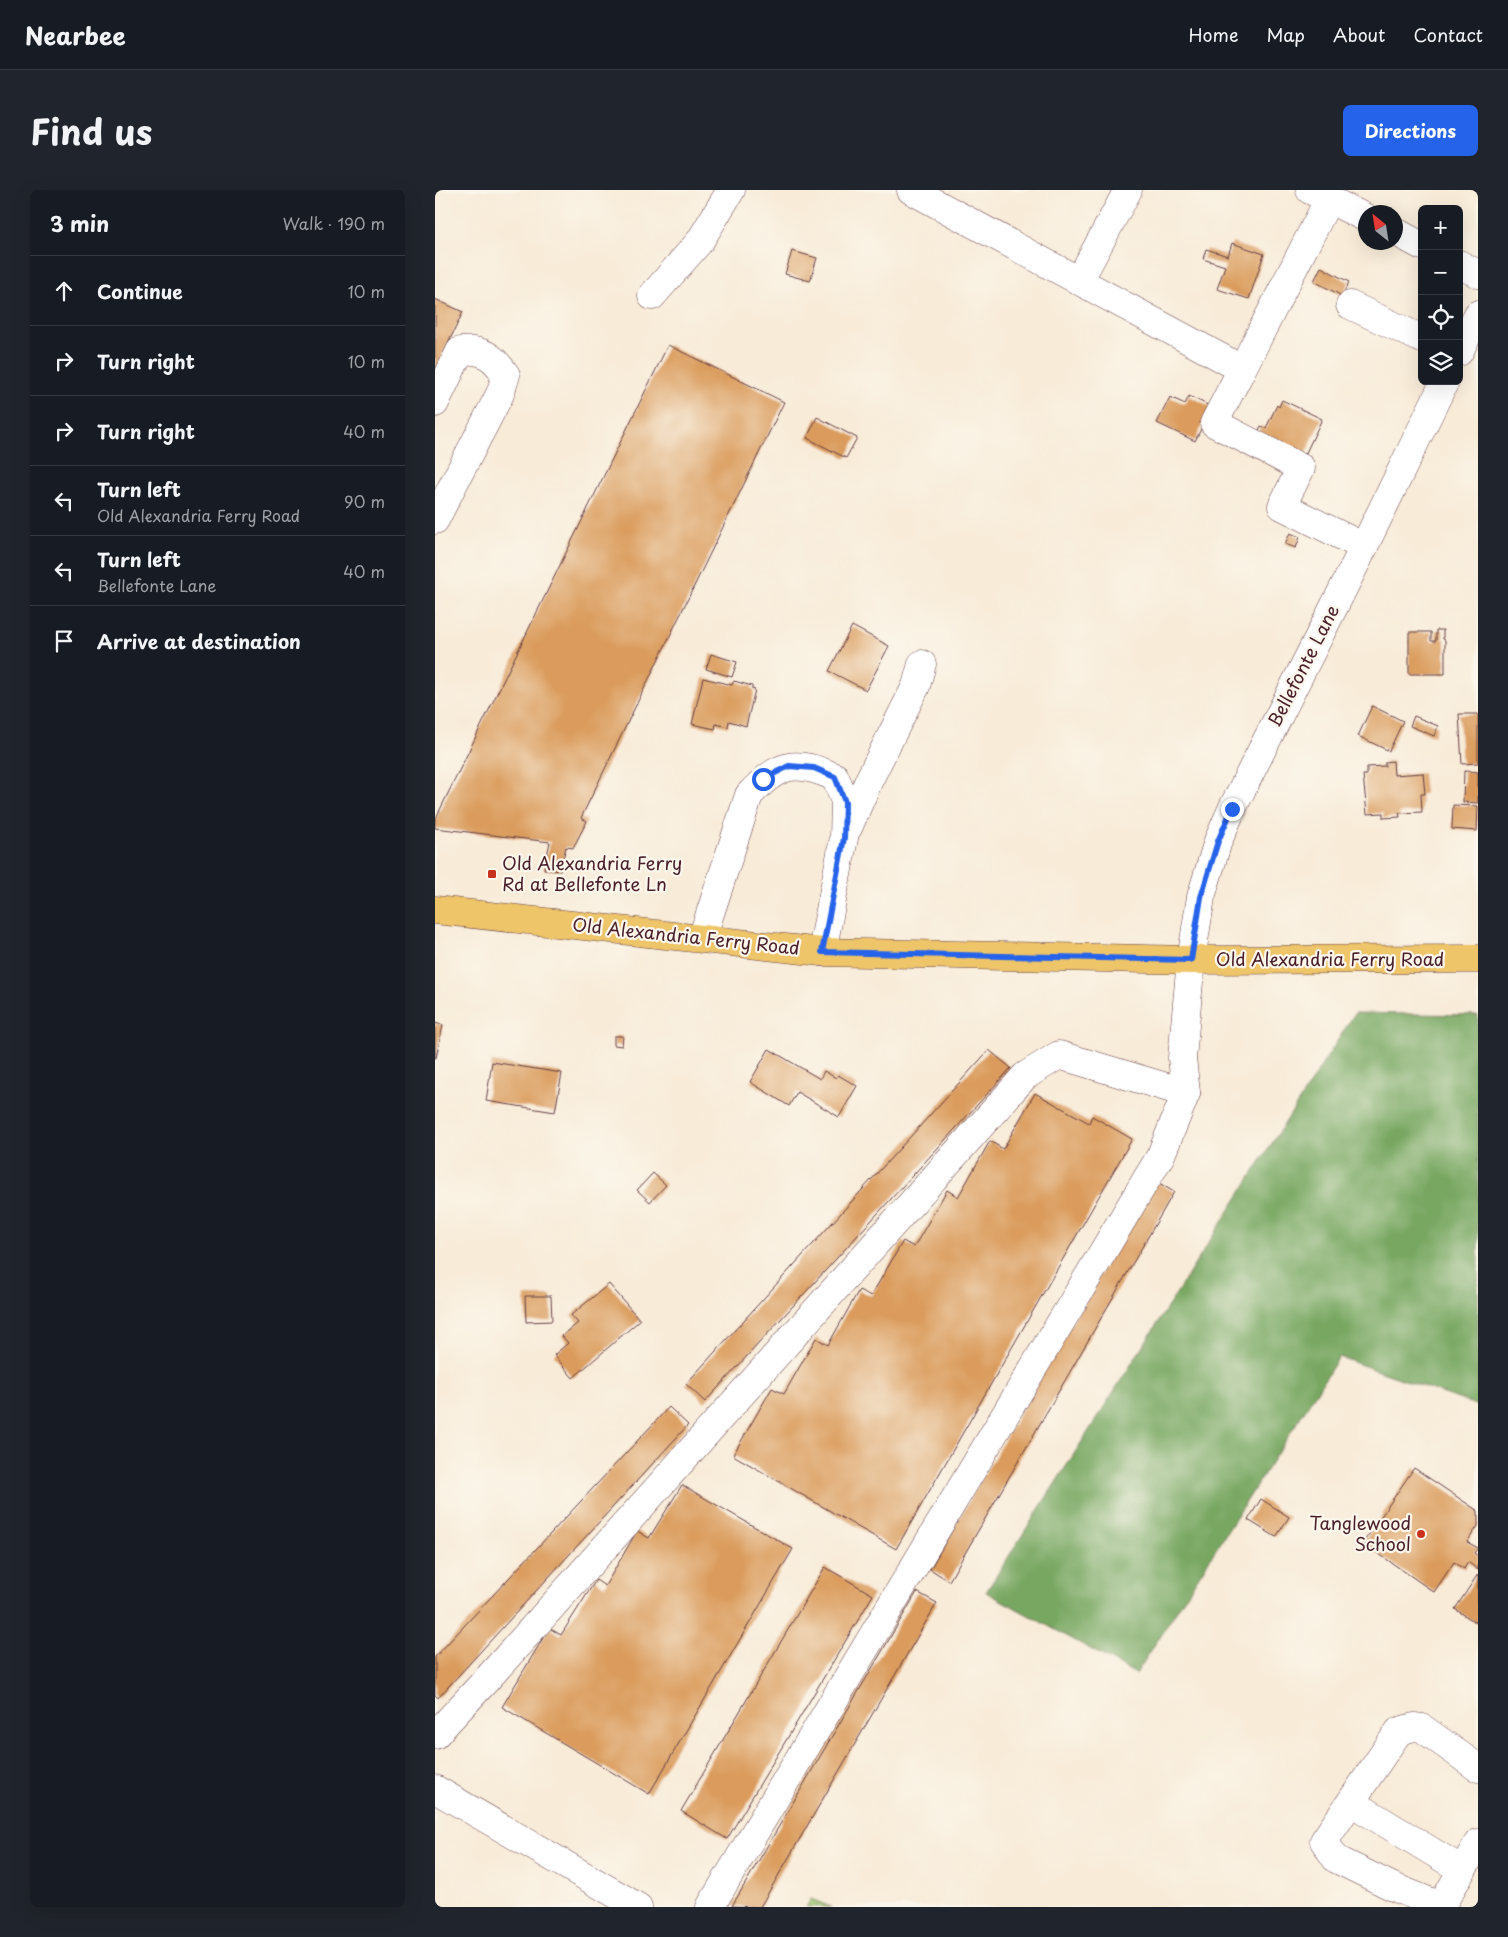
<!DOCTYPE html>
<html lang="en">
<head>
<meta charset="utf-8">
<style>
	body { margin:0; font-family:"Playpen Sans",sans-serif; background:#20242c; color:#f1f3f6 }
	.controls { position:absolute; right:15px; top:15px; display:grid; overflow:hidden; border-radius:8px; box-shadow:0 5px 20px #0002 }
	.controls button { width:45px; height:45px; display:grid; place-items:center; padding:0; border:0; border-bottom:1px solid #363941; background:#171b24; color:#f1f3f6; font:25px sans-serif }
	.compass { position:absolute; left:923px; top:15px; width:45px; height:45px; border-radius:50%; background:#171b24; box-shadow:0 5px 20px #0002; rotate:330deg }
	.stop { position:absolute; width:15px; height:15px; margin:-11px; border:4px solid #2563eb; border-radius:50%; background:#fff }
	.stop.end { background:#2563eb; border-color:#fff; box-shadow:0 1px 5px #0008 }
	.list { margin:0; padding:0; list-style:none }
	h2 { display:flex; justify-content:space-between; align-items:center; height:65px; margin:0; padding:0 20px; font-size:21px }
	h2 small { font-size:16px; font-weight:400; color:#9ea1a6 }
	.list li { display:grid; grid-template-columns:32px 1fr auto; gap:15px; align-items:center; box-sizing:border-box; height:70px; padding:0 20px; border-top:1px solid #363941 }
	.list b { display:block; font-size:19px; white-space:nowrap }
	.list p { margin:0; font-size:16px; white-space:nowrap; color:#9ea1a6 }
	.list em { font-size:16px; font-style:normal; color:#9ea1a6 }
	.icon { flex:none; width:28px; height:28px; fill:none; stroke:currentColor; stroke-width:2; stroke-linecap:round; stroke-linejoin:round }
	.map { position:relative; flex:none; width:1043px; height:1717px; overflow:hidden; border-radius:8px }
	header { display:flex; align-items:center; gap:30px; box-sizing:border-box; height:70px; padding:0 25px; background:#171b24; border-bottom:1px solid #363941 }
	header strong { font-size:24px }
	nav { display:flex; gap:28px; margin-inline-start:auto; font-size:18px }
	.intro { display:flex; align-items:center; justify-content:space-between; box-sizing:border-box; height:120px; padding:0 30px }
	h1 { margin:0; font-size:35px }
	.button { padding:12px 22px; border-radius:8px; background:#2563eb; color:#fff; font-size:18px; font-weight:700 }
	main { display:flex; gap:30px; padding:0 30px }
	aside { flex:1; background:#171b24; border-radius:8px; box-shadow:0 5px 20px #0002 }
	.map>svg:first-child { display:block }
	.green { fill:#96c16f; stroke:#70704d }
	.forest { fill:#78a762; stroke:#616346 }
	.building { fill:#da9b5c }
	.lines { fill:none; stroke-linecap:round; stroke-linejoin:round }
	.minor-casing { stroke:#643e45; stroke-width:29 }
	.major-casing { stroke:#643e45; stroke-width:29 }
	.minor { stroke:#fff; stroke-width:28 }
	.major { stroke:#eec569; stroke-width:28 }
	.route { stroke:#2563eb; stroke-width:6 }
	.poi-dot { fill:#c8321e; stroke:#fbf7ec; stroke-width:2 }
	.labels { text-anchor:middle; stroke-width:4.5; stroke-linejoin:round; paint-order:stroke }
	.street-label { font-size:18px; fill:#4a1f2b; stroke:#fbf7ec }
	.poi-label { font-size:18px; fill:#4a1f2b; stroke:#fbf7ec; text-anchor:start }
</style>
</head>
<body>
<header>
<strong>Nearbee</strong>
<nav><a>Home</a><a>Map</a><a>About</a><a>Contact</a></nav>
</header>
<div class="intro"><h1>Find us</h1><a class="button">Directions</a></div>
<main>
<aside>
<h2>3 min<small>Walk · 190 m</small></h2>
<ul class="list">
<li><svg class="icon" aria-label="ahead" viewBox="0 0 24 24"><path d="M12 20V5M6 11l6-6 6 6"/></svg><div><b>Continue</b></div><em>10 m</em></li>
<li><svg class="icon" aria-label="right" viewBox="0 0 24 24"><path d="M7 20v-9h11M14 6l5 5-5 5"/></svg><div><b>Turn right</b></div><em>10 m</em></li>
<li><svg class="icon" aria-label="right" viewBox="0 0 24 24"><path d="M7 20v-9h11M14 6l5 5-5 5"/></svg><div><b>Turn right</b></div><em>40 m</em></li>
<li><svg class="icon" aria-label="left" viewBox="0 0 24 24"><path d="M17 20v-9H6M10 6l-5 5 5 5"/></svg><div><b>Turn left</b><p>Old Alexandria Ferry Road</p></div><em>90 m</em></li>
<li><svg class="icon" aria-label="left" viewBox="0 0 24 24"><path d="M17 20v-9H6M10 6l-5 5 5 5"/></svg><div><b>Turn left</b><p>Bellefonte Lane</p></div><em>40 m</em></li>
<li><svg class="icon" aria-label="arrive" viewBox="0 0 24 24"><path d="M6 21V4h12l-3 4 3 4H6"/></svg><div><b>Arrive at destination</b></div></li>
</ul>
</aside>
<div class="map">
<svg width="1043" height="1717" viewBox="0 0 1043 1717">
	<rect width="100%" height="100%" fill="#fbf7ec"/>
	<filter id="ink" filterUnits="userSpaceOnUse"><feTurbulence type="fractalNoise" baseFrequency=".02" numOctaves="2"/><feDisplacementMap in="SourceGraphic" scale="10" xChannelSelector="R" yChannelSelector="G"/><feConvolveMatrix kernelMatrix="1 2 1 2 8 2 1 2 1" color-interpolation-filters="sRGB"/></filter>
	<filter id="wash" filterUnits="userSpaceOnUse"><feTurbulence type="fractalNoise" baseFrequency=".0096" numOctaves="4" result="noise"/><feDisplacementMap in="SourceGraphic" scale="20" xChannelSelector="R" yChannelSelector="G"/><feGaussianBlur stdDeviation="1.12" result="paint"/><feColorMatrix in="noise" values="0 0 0 0 0 0 0 0 0 0 0 0 0 0 0 0 0 1.4 0 .05"/><feComposite in="paint" operator="in"/></filter>
	<g filter="url(#wash)">
		<rect width="100%" height="100%" fill="#f8ebd8"/>
		<polygon class="green" points="376,1709 396,1717 371,1717"/>
		<polygon class="forest" points="920,823 1043,825 1043,1216 904,1167 701,1484 551,1402"/>
		<g id="blocks">
			<g class="building">
				<polygon points="797,53 829,64 814,109 782,99 790,76 768,69 771,59 793,66"/>
				<polygon points="357,61 382,68 375,91 350,84"/>
				<polygon points="886,77 914,92 907,106 879,91"/>
				<polygon points="0,109 28,122 0,181"/>
				<polygon points="233,155 349,212 146,628 152,631 138,658 131,657 125,681 109,679 115,652 0,638 0,630"/>
				<polygon points="754,206 777,217 760,251 722,233 735,207 750,214"/>
				<polygon points="847,210 887,229 867,271 820,248 826,236 831,238 842,215 844,217"/>
				<polygon points="382,227 422,248 411,268 372,248"/>
				<polygon points="855,343 865,347 861,358 850,354"/>
				<polygon points="417,436 454,456 431,500 394,481"/>
				<polygon points="1001,440 1008,440 1008,449 1010,450 1010,484 974,484 974,442 996,442 996,451 1001,451"/>
				<polygon points="276,464 302,472 297,487 271,479"/>
				<polygon points="268,488 297,495 299,491 317,496 317,499 320,500 311,536 294,531 293,537 281,534 280,539 257,534"/>
				<polygon points="937,516 968,531 954,561 923,546"/>
				<polygon points="1024,524 1043,524 1043,573 1027,574"/>
				<polygon points="979,526 1003,536 999,546 975,536"/>
				<polygon points="958,571 959,585 988,583 990,604 986,604 987,622 964,623 965,627 948,628 948,623 932,624 928,585 932,585 932,577 950,576 950,572"/>
				<polygon points="1029,581 1043,582 1043,613 1028,612"/>
				<polygon points="1018,615 1043,616 1042,641 1017,639"/>
				<polygon points="0,833 8,835 1,868 0,868"/>
				<polygon points="179,846 188,846 187,856 179,855"/>
				<polygon points="334,859 385,889 389,881 401,888 403,885 422,896 404,927 362,902 354,916 315,892"/>
				<polygon points="554,860 576,878 270,1212 251,1194"/>
				<polygon points="57,872 127,883 120,922 51,911"/>
				<polygon points="600,903 654,933 657,926 697,949 461,1359 298,1265 337,1198 349,1204 381,1148 393,1155 424,1100 436,1106 468,1051 479,1057 512,1000 523,1007 555,951 568,959"/>
				<polygon points="218,983 231,995 215,1012 202,1000"/>
				<polygon points="719,990 739,1002 514,1391 495,1379"/>
				<polygon points="174,1094 205,1130 138,1188 119,1165 133,1153 127,1146 143,1133 136,1125"/>
				<polygon points="90,1106 116,1106 117,1131 91,1132"/>
				<polygon points="234,1217 253,1235 3,1508 0,1505 0,1467"/>
				<polygon points="979,1278 1043,1321 1043,1336 1032,1352 1043,1358 1039,1363 1043,1366 1043,1380 1033,1372 1029,1379 1019,1372 999,1402 928,1353"/>
				<polygon points="247,1295 358,1359 214,1604 67,1517 114,1438 126,1445 161,1390 170,1396 202,1341 214,1348"/>
				<polygon points="826,1309 854,1327 841,1347 813,1330"/>
				<polygon points="390,1377 438,1405 292,1649 246,1621"/>
				<polygon points="1043,1384 1043,1434 1020,1419"/>
				<polygon points="482,1402 502,1413 325,1717 297,1716"/>
			</g>
		</g>
	</g>
	<g filter="url(#ink)">
		<use href="#blocks" fill-opacity="0" stroke="#643e45" stroke-width="1"/>
		<g class="lines">
			<g class="minor-casing">
				<g id="minor">
					<polyline points="476,0 807,179 779,233 866,278 847,316 929,357"/>
					<polyline points="875,0 931,28"/>
					<polyline points="961,42 987,56"/>
					<polyline points="1024,74 1043,84"/>
					<polyline points="644,91 693,0"/>
					<polyline points="217,106 265,51 296,0"/>
					<polyline points="915,115 987,149"/>
					<polyline points="1024,162 1043,124"/>
					<polyline points="807,179 894,9"/>
					<path d="M0 213 25 161C47 158 59 167 71 185L65 204 0 330"/>
					<polyline points="413,638 434,590 481,496 487,474"/>
					<path d="M267 748 314 605C344 573 360 569 400 587L410 611 409 648 387 762"/>
					<polyline points="0,1545 54,1487 590,886 624,865 751,903"/>
					<polyline points="0,1599 203,1717"/>
					<polyline points="916,1612 1027,1680"/>
					<polyline points="1006,1716 1043,1653"/>
					<polyline points="275,1717 726,965 751,903 747,868 756,770 766,707 783,651 797,619 920,375 1010,191"/>
					<polyline points="1008,1717 956,1696 901,1669 889,1651 964,1541 979,1537 987,1538 1043,1578"/>
				</g>
			</g>
			<g class="major-casing">
				<polyline id="major" points="0,720 387,762 756,770 1043,769"/>
			</g>
			<use href="#minor" class="minor"/>
			<use href="#major" class="major"/>
		</g>
	</g>
	<g class="lines" filter="url(#ink)">
		<polyline class="route" points="328,589 354,576 379,578 400,587 410,612 409,648 387,762 756,770 766,707 783,651 797,619"/>
	</g>
	<g class="poi-dot">
		<rect x="52" y="679" width="10" height="10" rx="2.5"/>
		<circle cx="986" cy="1344" r="5"/>
	</g>
	<g class="labels">
		<g class="street-label">
			<text transform="translate(869 476) rotate(-63)" y="6">Bellefonte Lane</text>
			<text transform="translate(251 747) rotate(6)" y="6">Old Alexandria Ferry Road</text>
			<text x="895" y="776">Old Alexandria Ferry Road</text>
		</g>
		<g class="poi-label">
			<text x="67" y="680">Old Alexandria Ferry<tspan x="67" dy="21">Rd at Bellefonte Ln</tspan></text>
			<text x="976" y="1340" text-anchor="end">Tanglewood<tspan x="976" dy="21">School</tspan></text>
		</g>
	</g>
</svg>
<div class="controls">
<button>+</button>
<button>−</button>
<button><svg class="icon" aria-label="locate" viewBox="0 0 24 24"><circle cx="12" cy="12" r="6"/><path d="M12 2v4M12 18v4M2 12h4M18 12h4"/></svg></button>
<button><svg class="icon" aria-label="layers" viewBox="0 0 24 24"><path d="M12 4l9 5-9 5-9-5zM3 14l9 5 9-5"/></svg></button>
</div>
<svg class="compass" viewBox="-18 -18 36 36"><path d="M0-13l5 13h-10z" fill="#e53935"/><path d="M0 13l5-13h-10z" fill="#9ea1a6"/></svg>
<div class="stop" style="left:328px;top:589px"></div>
<div class="stop end" style="left:797px;top:619px"></div>
</div>
</main>
</body>
</html>
